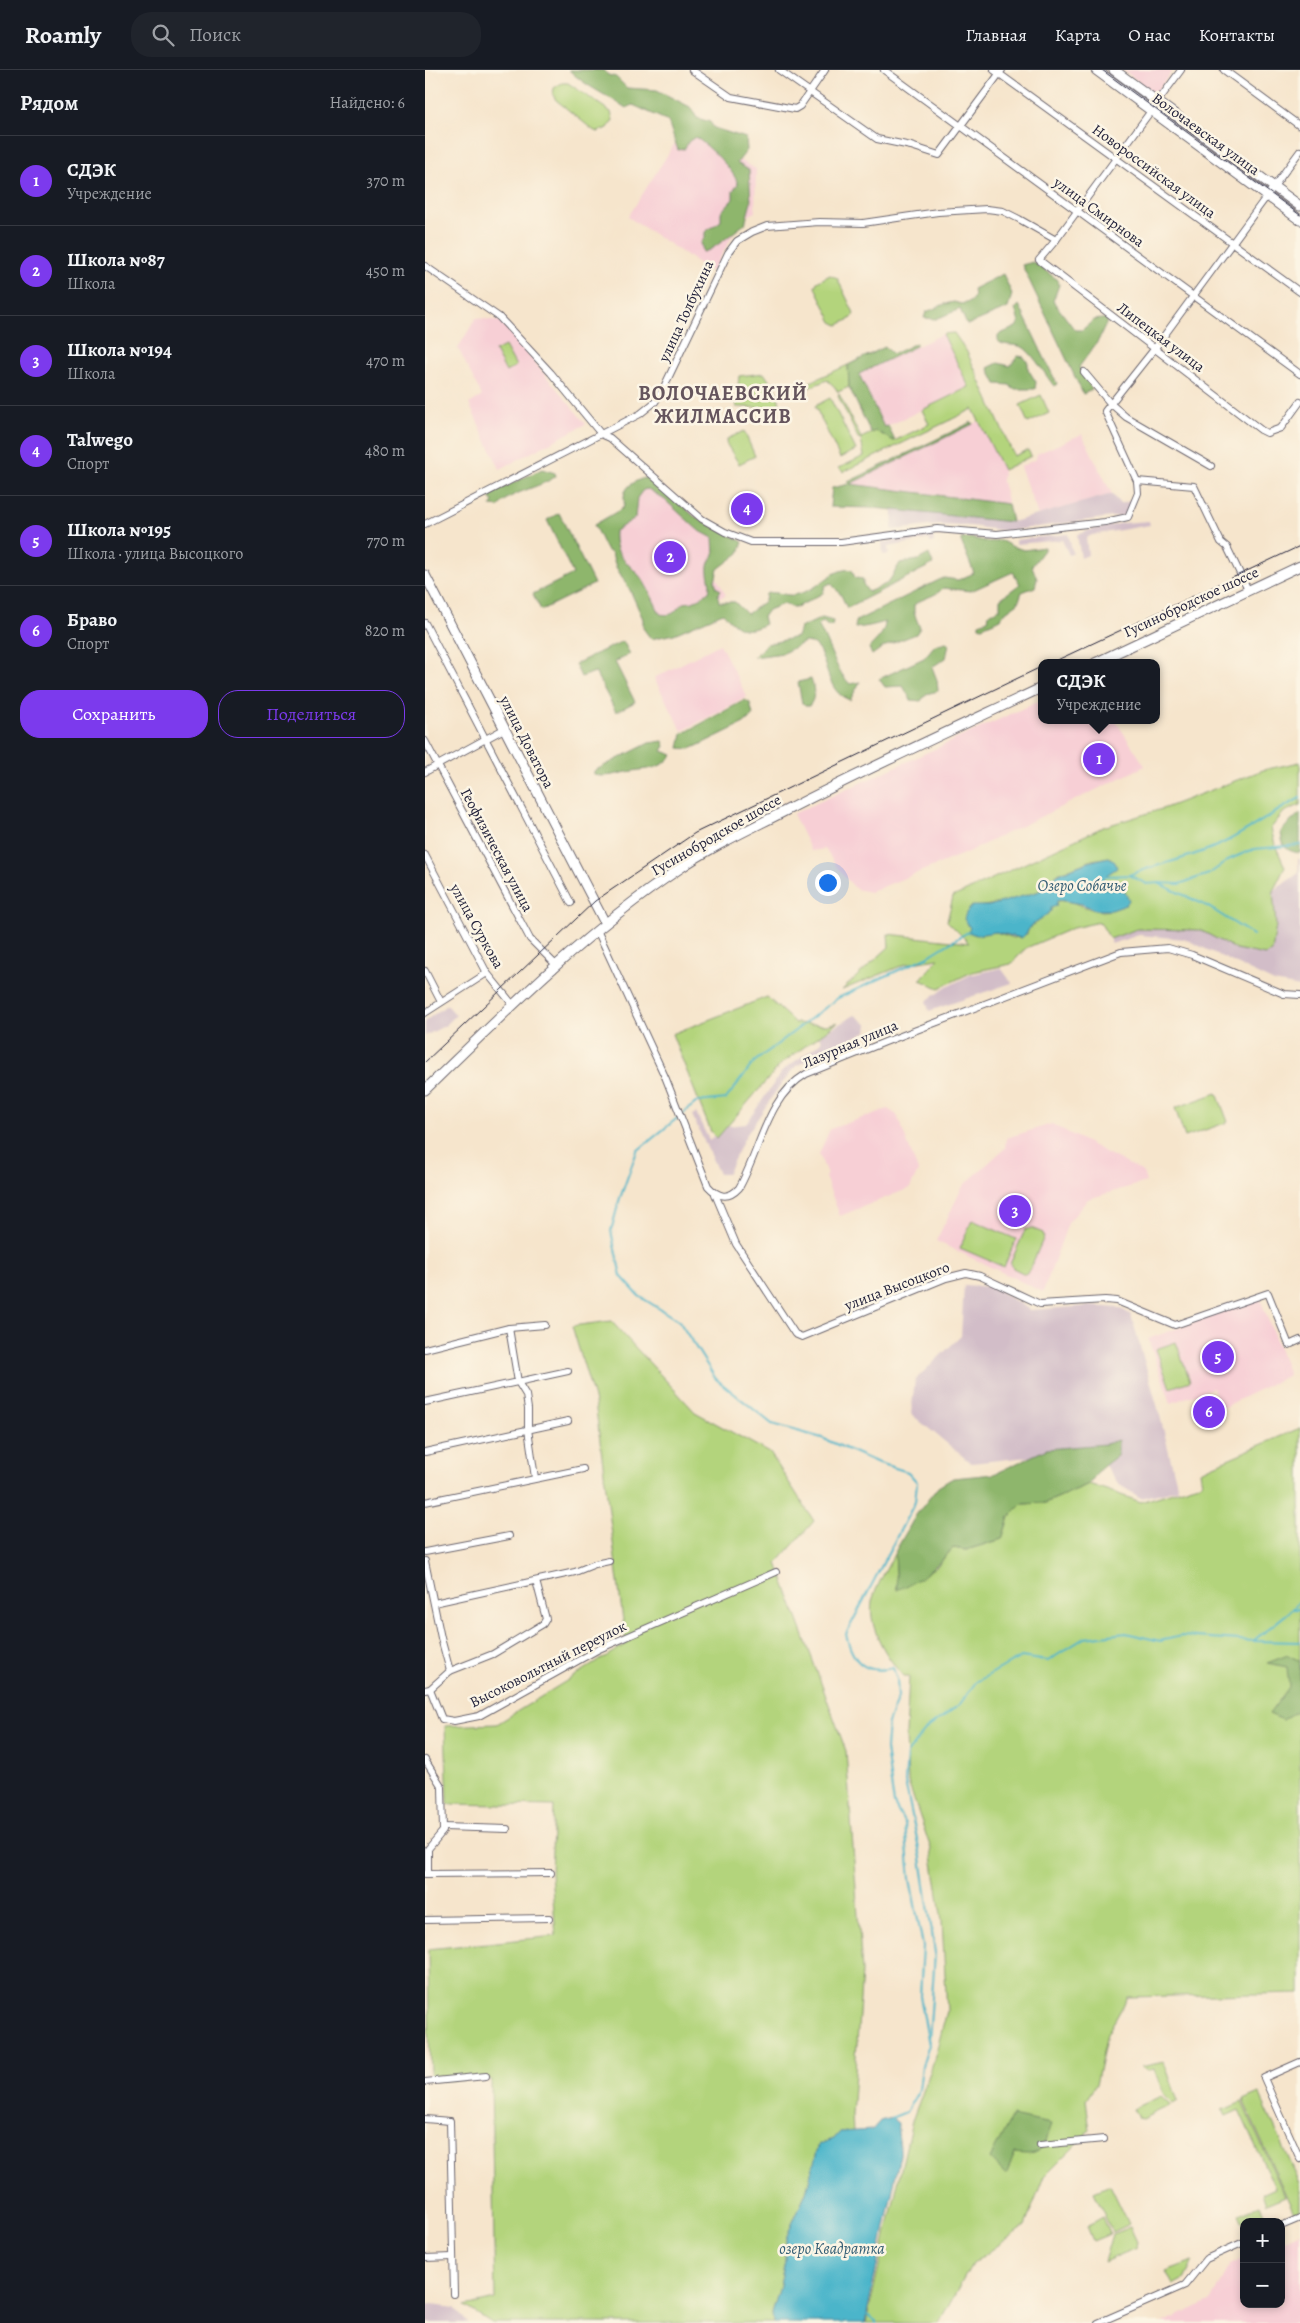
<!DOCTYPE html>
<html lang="ru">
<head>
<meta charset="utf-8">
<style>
	body { margin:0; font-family:Alegreya,serif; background:#20242c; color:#f1f3f6 }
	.controls { position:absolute; right:15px; bottom:15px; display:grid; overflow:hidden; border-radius:10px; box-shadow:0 2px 8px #0003 }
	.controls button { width:45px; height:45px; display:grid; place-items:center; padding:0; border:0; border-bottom:1px solid #363941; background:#171b24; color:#f1f3f6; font:25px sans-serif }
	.you { position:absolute; left:402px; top:812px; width:18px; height:18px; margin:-12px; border:4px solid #fff; border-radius:50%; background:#1a73e8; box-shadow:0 0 0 8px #1a73e833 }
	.badge { display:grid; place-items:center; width:32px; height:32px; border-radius:50%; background:#7c3aed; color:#fff; font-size:16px; font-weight:700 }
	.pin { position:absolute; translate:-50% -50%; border:2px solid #fff; box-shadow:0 1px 5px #0006 }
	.popup { position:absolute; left:613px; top:589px; width:122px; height:65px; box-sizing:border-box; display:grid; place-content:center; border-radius:10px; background:#171b24; filter:drop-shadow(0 1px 4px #0005); font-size:16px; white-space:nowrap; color:#9ea1a6 }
	.popup b { font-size:19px; color:#f1f3f6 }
	.popup::after { content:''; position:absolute; left:50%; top:100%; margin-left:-10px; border:10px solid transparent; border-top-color:#171b24 }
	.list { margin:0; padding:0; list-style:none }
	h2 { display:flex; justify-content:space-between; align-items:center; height:65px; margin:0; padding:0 20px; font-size:21px }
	h2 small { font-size:16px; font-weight:400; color:#9ea1a6 }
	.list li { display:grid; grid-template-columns:32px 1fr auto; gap:15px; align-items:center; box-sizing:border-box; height:90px; padding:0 20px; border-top:1px solid #363941 }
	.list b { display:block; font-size:19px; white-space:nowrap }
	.list p { margin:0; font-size:16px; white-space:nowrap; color:#9ea1a6 }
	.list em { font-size:16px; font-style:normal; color:#9ea1a6 }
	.actions { display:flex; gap:10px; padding:15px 20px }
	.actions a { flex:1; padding:11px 0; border:1px solid #7c3aed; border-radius:20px; text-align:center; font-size:18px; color:#7c3aed }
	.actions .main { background:#7c3aed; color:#fff }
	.icon { flex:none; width:28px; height:28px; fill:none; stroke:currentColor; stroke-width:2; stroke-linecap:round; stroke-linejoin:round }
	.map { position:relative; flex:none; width:875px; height:2253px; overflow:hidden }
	header { display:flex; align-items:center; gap:30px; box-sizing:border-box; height:70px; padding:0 25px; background:#171b24; border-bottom:1px solid #363941 }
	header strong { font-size:24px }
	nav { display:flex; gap:28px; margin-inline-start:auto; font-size:18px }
	.search { width:350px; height:45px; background:#20242c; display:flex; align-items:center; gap:12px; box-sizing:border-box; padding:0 18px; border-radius:20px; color:#9ea1a6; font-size:19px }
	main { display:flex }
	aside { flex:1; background:#171b24 }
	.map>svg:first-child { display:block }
	.built { fill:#f7cfd5 }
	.industrial { fill:#d2bdc8 }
	.green { fill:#b3d47c; stroke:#6a7b5c; fill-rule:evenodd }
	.forest { fill:#8eb66c; stroke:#586c54; fill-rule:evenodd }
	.water { fill:#4cb5ca; stroke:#376c82 }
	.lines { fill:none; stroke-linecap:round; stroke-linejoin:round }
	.stream { stroke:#4cb5ca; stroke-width:2 }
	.minor-casing { stroke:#6c666e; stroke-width:8 }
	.major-casing { stroke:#6c666e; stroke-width:11 }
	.minor { stroke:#fff; stroke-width:6 }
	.major { stroke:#fff; stroke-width:9 }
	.tram { stroke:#22223b; stroke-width:1 }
	.labels { text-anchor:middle; stroke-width:5; stroke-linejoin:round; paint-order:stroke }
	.street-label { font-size:15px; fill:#22223b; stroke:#fcf5e5 }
	.water-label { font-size:16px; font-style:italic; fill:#335d74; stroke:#fcf5e5 }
	.district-label { font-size:20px; font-weight:bold; letter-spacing:1px; fill:#65555d; stroke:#fcf5e5 }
</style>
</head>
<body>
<header>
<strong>Roamly</strong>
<div class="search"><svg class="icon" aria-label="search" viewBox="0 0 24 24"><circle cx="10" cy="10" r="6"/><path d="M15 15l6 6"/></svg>Поиск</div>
<nav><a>Главная</a><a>Карта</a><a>О нас</a><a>Контакты</a></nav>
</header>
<main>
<aside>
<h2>Рядом<small>Найдено: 6</small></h2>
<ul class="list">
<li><span class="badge">1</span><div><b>СДЭК</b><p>Учреждение</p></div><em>370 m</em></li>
<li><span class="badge">2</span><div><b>Школа №87</b><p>Школа</p></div><em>450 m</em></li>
<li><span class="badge">3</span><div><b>Школа №194</b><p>Школа</p></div><em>470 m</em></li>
<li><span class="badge">4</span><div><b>Talwego</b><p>Спорт</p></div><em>480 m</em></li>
<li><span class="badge">5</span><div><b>Школа №195</b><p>Школа · улица Высоцкого</p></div><em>770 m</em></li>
<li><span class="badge">6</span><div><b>Браво</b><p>Спорт</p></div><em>820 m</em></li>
</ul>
<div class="actions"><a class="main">Сохранить</a><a>Поделиться</a></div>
</aside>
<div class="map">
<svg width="875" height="2253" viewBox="0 0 875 2253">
	<rect width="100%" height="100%" fill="#fcf5e5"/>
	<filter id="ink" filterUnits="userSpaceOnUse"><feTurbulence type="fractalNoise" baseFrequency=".02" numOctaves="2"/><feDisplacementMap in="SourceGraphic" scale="10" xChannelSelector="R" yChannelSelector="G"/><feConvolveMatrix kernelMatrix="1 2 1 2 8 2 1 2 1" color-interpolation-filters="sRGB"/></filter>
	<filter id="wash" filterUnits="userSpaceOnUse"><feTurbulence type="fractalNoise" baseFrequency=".0096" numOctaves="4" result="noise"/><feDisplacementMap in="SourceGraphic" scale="20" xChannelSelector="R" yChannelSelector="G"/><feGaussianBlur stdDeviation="1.12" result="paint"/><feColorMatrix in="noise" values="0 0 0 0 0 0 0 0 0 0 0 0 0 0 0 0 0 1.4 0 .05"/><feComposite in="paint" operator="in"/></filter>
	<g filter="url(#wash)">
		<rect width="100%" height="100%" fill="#f6e5cc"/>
		<g class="built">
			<polygon points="698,0 748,0 730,24"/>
			<polygon points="259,59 331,99 330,142 317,149 287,202 203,147"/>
			<polygon points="51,248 75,251 161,354 75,399 44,334 57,326 33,278"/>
			<polygon points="518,264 544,317 459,358 433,304"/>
			<polygon points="554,351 578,400 577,411 583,434 424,414"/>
			<polygon points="657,364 687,424 613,445 595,397 611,389 612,384"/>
			<polygon points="226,408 306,468 289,492 289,503 301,525 228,560 173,456 208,437 202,423"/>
			<polygon points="295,574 322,627 257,661 229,608"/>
			<polygon points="616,630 616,650 690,650 720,696 541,783 445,822 431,819 415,802 400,779 386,781 368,744"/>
			<polygon points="463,1039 472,1045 493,1101 485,1118 415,1146 400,1107 402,1104 394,1084 405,1059"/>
			<polygon points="627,1054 718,1102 721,1112 663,1129 643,1153 618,1222 511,1171 538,1116 580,1078 581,1068"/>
			<polygon points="835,1228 864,1305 795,1339 788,1318 746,1333 723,1269"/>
			<polygon points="875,2163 875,2253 737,2253 787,2230 805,2195 819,2188 819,2234 856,2234 856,2172"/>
		</g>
		<g class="industrial">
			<polygon points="687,424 695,434 708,430 702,445 581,461 546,456 514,455 467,460 468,440 587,452"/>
			<polygon points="724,451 725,455 667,465 661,468 663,485 656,488 652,465 665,460 698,453"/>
			<polygon points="643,464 648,483 644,485 637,470 591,474 590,470"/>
			<polygon points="508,465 509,472 505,473 504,469 463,477 464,484 458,485 457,472"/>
			<polygon points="873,789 875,789 875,917 849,912 760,869 714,865 686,874 685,869 712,859 775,860 811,879 847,882 851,855 848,821 874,803"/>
			<polygon points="576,898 587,913 504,941 501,931 520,918 545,905"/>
			<polygon points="22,935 31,945 21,955 0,966 0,951"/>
			<polygon points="430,945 443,955 442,961 371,996 354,1017 320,1067 302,1104 294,1104 267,1045 271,1043 284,1070 303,1056 321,1054 358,1000 397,972 395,965"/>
			<polygon points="539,1215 568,1217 605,1240 665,1236 695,1238 706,1245 734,1342 753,1419 716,1428 693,1414 669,1380 546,1393 486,1344 490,1310 536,1266"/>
			<polygon points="0,2234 29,2238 43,2253 0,2253"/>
		</g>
		<g class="green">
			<polygon points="137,13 143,13 186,42 188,50 183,58 172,62 168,60 131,30 128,25 129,18"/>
			<polygon points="405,205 412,208 429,243 427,248 413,255 407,252 390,217 392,212"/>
			<polygon points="529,263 542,282 589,386 603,380 606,386 578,400 548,339 418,402 414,398 439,386 436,369 433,368 413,326 414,324 436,368 451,361 469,371 504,354 497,340 544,317 518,264"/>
			<polygon points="80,276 91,296 81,302 70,281"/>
			<polygon points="423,295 424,317 413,322 409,316 402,310 376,321 372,318"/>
			<polygon points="339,303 353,324 355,336 345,338 311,337 314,306"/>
			<polygon points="616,325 624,343 603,353 595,335"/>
			<polygon points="405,328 431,380 415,388 390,336"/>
			<polygon points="319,361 330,386 314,394 301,373 302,369"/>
			<path d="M875 692V735L859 742 846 758 850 775 860 797 848 821 851 855 847 882 840 885 811 879 775 860 712 859 685 869 675 852 648 858 601 878 586 894 547 902 514 918 495 910 513 889 481 894 417 920 464 877 463 864 544 873 522 851 528 827 678 757 740 738 838 700ZM684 787 687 789 676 815 678 818 689 819 701 835C691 838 681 843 670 840 657 837 645 829 632 831L625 838 626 841 604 858 602 864 589 868 571 862 551 865 545 858 553 837 581 832 615 821 630 805 667 790Z"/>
			<polygon points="342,927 370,953 402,955 413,952 356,994 292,1068 286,1062 247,964"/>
			<polygon points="792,1023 803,1052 760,1067 750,1038"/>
			<polygon points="547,1150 591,1169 579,1197 535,1178"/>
			<polygon points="606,1158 618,1163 619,1167 604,1201 600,1204 588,1198 585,1194 600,1160"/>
			<polygon points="186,1251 270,1342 345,1383 389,1451 352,1493 421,1681 437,1901 427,2045 428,2062 415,2062 409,2069 394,2074 381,2122 361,2168 360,2191 354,2220 347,2243 348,2253 67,2253 40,2236 70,2229 66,2009 5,2011 3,1879 131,1866 126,1803 129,1736 23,1734 20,1656 72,1654 201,1574 170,1332 147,1256"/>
			<polygon points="751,1272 765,1311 745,1318 731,1279"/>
			<path d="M875 1358V1923L703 1927 682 1964 671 2014 661 2030 665 2060 619 2106 600 2156 547 2194 514 2253H441L487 2051 508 1994 522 1941 517 1851 506 1779 483 1712 481 1664 484 1606H478C462 1587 443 1559 447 1532 449 1520 464 1495 470 1482L472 1519 511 1497 528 1478 541 1480 577 1469 584 1447 597 1434 620 1433 664 1414 716 1432 777 1413 775 1401Z"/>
			<polygon points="739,1992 753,2031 748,2034 739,2025 729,1999 722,2001 716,1997"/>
			<polygon points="834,2023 875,2113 875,2140 869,2143 818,2030"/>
			<polygon points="736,2026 746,2035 717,2049 713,2048 708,2039"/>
			<polygon points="817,2032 860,2126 841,2134 837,2124 850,2118 814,2040 801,2046 798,2040"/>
			<polygon points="685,2115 704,2154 687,2162 669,2122"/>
			<polygon points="835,2135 843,2152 819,2152 819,2155 814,2144"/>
			<polygon points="678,2147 685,2164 668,2171 662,2156"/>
			<polygon points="705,2157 712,2172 711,2178 679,2192 687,2164"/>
			<polygon points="768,2191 759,2209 748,2215 741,2201"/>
		</g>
		<g class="forest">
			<path d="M144 0H179L183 5 191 7 202 18 232 20 265 37 272 48 285 52 289 58 321 68 322 80 312 93 324 100 326 132 320 154C309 161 288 181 278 182L276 172 280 168V162L296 151V142L308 129V121L313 114C309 100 283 75 270 67L263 72 260 79 253 80 243 51 208 35 201 38C182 25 161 17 144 0Z"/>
			<polygon points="608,192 633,210 634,215 628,231 650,260 657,260 669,250 684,248 673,271 654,297 667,320 658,324 597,195"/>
			<polygon points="578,204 587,224 583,238 542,255 535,239 511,249 499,248 501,242 520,234 529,232 536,234 545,232 549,227 548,219"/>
			<path d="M594 235 632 314 629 316C621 306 609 285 599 278 591 273 579 277 573 271V265L591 257 594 252 590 239Z"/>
			<polygon points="491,273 491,276 434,304 459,357 463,356 470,371 469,371 451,361 446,363 424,317 423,295 460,277 468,284"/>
			<polygon points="593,286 599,287 603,293 603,299 611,312 610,319 588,319 585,315 571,314 563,298 573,293 585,296"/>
			<polygon points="547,352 548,354 425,414 583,434 587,452 449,438 405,437 407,418 424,414 423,412"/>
			<path d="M117 399 130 403 131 406C116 418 82 422 74 437L66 436 68 431 65 429V424Z"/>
			<path d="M225 407 269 446 318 472 314 483 293 499 290 511 292 518 296 520 293 525 294 532H310L322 544 340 531 341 524C349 521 355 524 364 525 370 526 380 522 386 519 400 512 411 497 427 500L430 508 438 509V514L443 522 463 513 475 493 493 490 504 484 508 494 422 538 416 525 406 513 400 516 398 523 371 538 358 534 343 540 338 547 340 554C320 565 312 558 298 543L249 564 226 569 218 558V549L205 520 191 497 187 484 180 478 169 455 198 438C200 434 199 431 199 426 200 414 216 408 225 407ZM223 419 240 430 273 460 288 468 289 485C276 499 288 508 284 522L268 532 258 533C249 540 251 547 235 544 230 533 225 522 219 512 206 492 188 490 190 461L210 448 212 428 218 420Z"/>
			<polygon points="134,443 169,514 116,540 108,524 148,504 122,450"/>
			<path d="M546 468 564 472 575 470 586 476 599 480 619 477V480L607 496 612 509 610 517 597 522 593 533 578 544 576 549 557 557 554 556V553L563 550 564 544 575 539V529L595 514 588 502 546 521 518 518C511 527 498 527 489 535V543L495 558 491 564 458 577 447 585 444 578C451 570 460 564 460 552 450 555 441 557 430 558L431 551 514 510 519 508 533 510 549 503 536 471V469Z"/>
			<path d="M397 548 408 551 407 556H403L398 552 393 555C403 571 411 602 425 614L435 612 425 630C400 622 404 591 390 574L380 572 358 583 329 587 342 574 372 567 375 558Z"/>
			<polygon points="198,571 205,584 190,592 210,632 191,642 170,602 156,607 150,594"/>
			<polygon points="521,572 524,574 521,588 507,597 512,610 513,621 501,624 496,631 486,630 478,616 460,617 454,609 499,588 510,575"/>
			<path d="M386 609C389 618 391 628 384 636H380L377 633 373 612Z"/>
			<polygon points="320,630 325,633 328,645 319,653 272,676 265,679 254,678 257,664"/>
			<path d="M238 671 240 676 237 681 248 685C234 700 226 698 208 701 194 703 183 708 169 705V701L224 673Z"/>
			<path d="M875 743V783C860 781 857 776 856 761Z"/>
			<path d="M693 1370V1385L675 1399 664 1414 620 1433 597 1434 584 1447 577 1469 541 1480 528 1478C512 1496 495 1511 472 1520L470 1482 491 1445 513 1417 528 1408 569 1404 622 1379 681 1374Z"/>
			<polygon points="863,1585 875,1591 875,1639 858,1650 844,1644 864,1617 862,1597 842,1593"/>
			<path d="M587 2046 626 2054C617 2078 619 2087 590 2083L581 2105 565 2088Z"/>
		</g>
		<g class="water">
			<path d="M684 787 690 792 692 798 680 806 676 815 678 818 699 820 704 830 701 835 687 840H671L657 834 635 830 632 831 631 836 626 838V841C620 847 608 852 604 859 601 863 601 865 596 868L571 862 551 865 543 862 545 858 539 849 541 843 547 836H564L615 821 616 815C635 802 661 791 684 787Z"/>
			<path d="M466 2048 473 2053C472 2067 476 2073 475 2085L440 2253H348L347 2243 354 2220 360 2191 361 2168 381 2122 394 2074 409 2069 415 2062 447 2060 455 2051Z"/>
		</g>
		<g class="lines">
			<g class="stream">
				<path d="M704 805C735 793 768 788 798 773 824 760 849 742 875 728"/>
				<polyline points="680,806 704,805 722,814 733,813 782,836 828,865"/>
				<polyline points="735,813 754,814 784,804 805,789 829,779 875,775"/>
				<polyline points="868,1539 875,1539"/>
				<polyline points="828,1571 875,1572"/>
				<polyline points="504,1971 510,1883 496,1788 480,1712 482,1684 501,1659 535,1634 551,1612 596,1587 623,1591 659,1568 701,1563 735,1571 756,1566 828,1571 868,1539 875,1530"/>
				<path d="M466 2048 481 2042 494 2020 497 1996 504 1975 495 1926 498 1876 485 1809 480 1754 469 1734 461 1679 463 1653 473 1627 472 1609 468 1598C439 1605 427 1591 421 1564L490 1432 492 1412 483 1402 451 1392 397 1368 347 1354 291 1309 254 1251 214 1226 196 1206 186 1161 194 1131 212 1081 272 1032 301 1029 329 992 413 928 502 887 543 862"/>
				<polyline points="442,2245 451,2251 451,2253"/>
			</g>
		</g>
	</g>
	<g filter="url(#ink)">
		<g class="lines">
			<g class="minor-casing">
				<g id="minor">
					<polyline points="267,0 306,27 370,39 375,36 400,0"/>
					<polyline points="354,0 452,69 486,76 514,85 577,0"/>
					<polyline points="459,0 875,304"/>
					<polyline points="569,0 875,222"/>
					<polyline points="756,0 631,170 614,190 836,360 842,363 856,358 875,332"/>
					<polyline points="799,0 875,56"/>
					<polyline points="0,196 74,247 126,303 176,364 185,368 277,449 300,462 326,472 416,472 512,459 572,464 680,452 703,447 713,423 712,411 769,416 796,472 802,477 823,520"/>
					<polyline points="659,302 685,333 701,347 786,396"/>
					<polyline points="712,411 680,341 730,278 875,81"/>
					<polyline points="0,454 215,344 230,332 238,319 303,183 312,171 327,162 342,156 394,152 438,153 513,142 562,139 578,141 594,149 631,170"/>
					<polyline points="0,553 146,833"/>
					<polyline points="0,671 105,869 131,895"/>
					<polyline points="0,702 79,659"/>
					<polyline points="0,785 62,903 88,935"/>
					<path d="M172 860 241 1009 283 1116C293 1127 303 1130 314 1118 336 1079 341 1028 381 1004L460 972 696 882 743 878 767 885 859 924 875 925"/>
					<polyline points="0,901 16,932"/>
					<polyline points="0,943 62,903"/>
					<polyline points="290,1124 311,1174 370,1264 377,1267 521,1208 541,1203 555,1206 615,1234 680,1230 692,1231 750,1255 843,1223 864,1275 875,1270"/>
					<polyline points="84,1258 93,1312 101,1325 103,1339 103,1359 110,1408"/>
					<polyline points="0,1279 84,1258 120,1255"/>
					<polyline points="0,1332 143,1301"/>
					<polyline points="0,1382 143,1351"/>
					<polyline points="0,1432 158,1399"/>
					<polyline points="0,1482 84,1466"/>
					<polyline points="0,1491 16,1568 25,1601"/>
					<polyline points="9,1533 150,1502 170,1494 184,1491"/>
					<polyline points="5,1619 17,1649 29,1651 54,1646 174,1579 351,1502"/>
					<polyline points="0,1620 5,1619 25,1601 68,1584 118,1554 121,1549 111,1511"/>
					<polyline points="0,1690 17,1717 18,1761 3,1779 3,1804"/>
					<polyline points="18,1757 82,1759"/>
					<polyline points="0,1804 126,1803"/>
					<polyline points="0,1850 124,1848"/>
					<polyline points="875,1992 839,2008 875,2089"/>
					<polyline points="0,2012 61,2006"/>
					<polyline points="0,2049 25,2051 29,2224"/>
					<polyline points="615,2075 679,2069"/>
					<polyline points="856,2156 875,2148"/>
					<polyline points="0,2188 28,2187"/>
					<polyline points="673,2253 760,2215 781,2189 819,2172"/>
				</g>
			</g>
			<g class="major-casing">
				<g id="major">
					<polyline points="671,0 875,150"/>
					<polyline points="689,0 875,136"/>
					<polyline points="0,505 180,853"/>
					<polyline points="670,593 875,496"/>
					<path d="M0 1020C81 941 160 862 254 799 287 776 325 759 360 741 445 697 531 658 616 618"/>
				</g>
			</g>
			<use href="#minor" class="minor"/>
			<use href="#major" class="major"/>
			<g class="tram">
				<polyline points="677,0 875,145"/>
				<polyline points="626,593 875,476"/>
				<polyline points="0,992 170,831 270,763 616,597"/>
			</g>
		</g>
	</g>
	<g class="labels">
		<g class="street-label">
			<text transform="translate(781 64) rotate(36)" y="5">Волочаевская улица</text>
			<text transform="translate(729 101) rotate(36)" y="5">Новороссийская улица</text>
			<text transform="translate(674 142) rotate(36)" y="5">улица Смирнова</text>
			<text transform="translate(261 241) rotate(-65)" y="5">улица Толбухина</text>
			<text transform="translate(736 267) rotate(37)" y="5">Липецкая улица</text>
			<text transform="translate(766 532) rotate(-25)" y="5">Гусинобродское шоссе</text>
			<text transform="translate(102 672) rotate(63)" y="5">улица Доватора</text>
			<text transform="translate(291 765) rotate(-30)" y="5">Гусинобродское шоссе</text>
			<text transform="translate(72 780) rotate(62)" y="5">Геофизическая улица</text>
			<text transform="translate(52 856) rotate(61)" y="5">улица Суркова</text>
			<text transform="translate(425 974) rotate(-23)" y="5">Лазурная улица</text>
			<text transform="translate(472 1216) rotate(-21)" y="5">улица Высоцкого</text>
			<text transform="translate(123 1594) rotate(-27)" y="5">Высоковольтный переулок</text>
		</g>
		<g class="water-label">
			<text x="657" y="821">Озеро Собачье</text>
			<text x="407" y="2184">озеро Квадратка</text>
		</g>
		<g class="district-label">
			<text x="298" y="330">ВОЛОЧАЕВСКИЙ<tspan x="298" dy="23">ЖИЛМАССИВ</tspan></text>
		</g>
	</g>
</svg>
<div class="controls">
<button>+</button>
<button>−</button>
</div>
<div class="you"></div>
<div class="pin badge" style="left:674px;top:689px">1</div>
<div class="popup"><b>СДЭК</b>Учреждение</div>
<div class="pin badge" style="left:245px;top:487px">2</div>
<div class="pin badge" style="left:590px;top:1141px">3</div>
<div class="pin badge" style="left:322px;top:439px">4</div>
<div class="pin badge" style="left:793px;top:1287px">5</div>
<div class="pin badge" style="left:784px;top:1342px">6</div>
</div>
</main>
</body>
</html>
